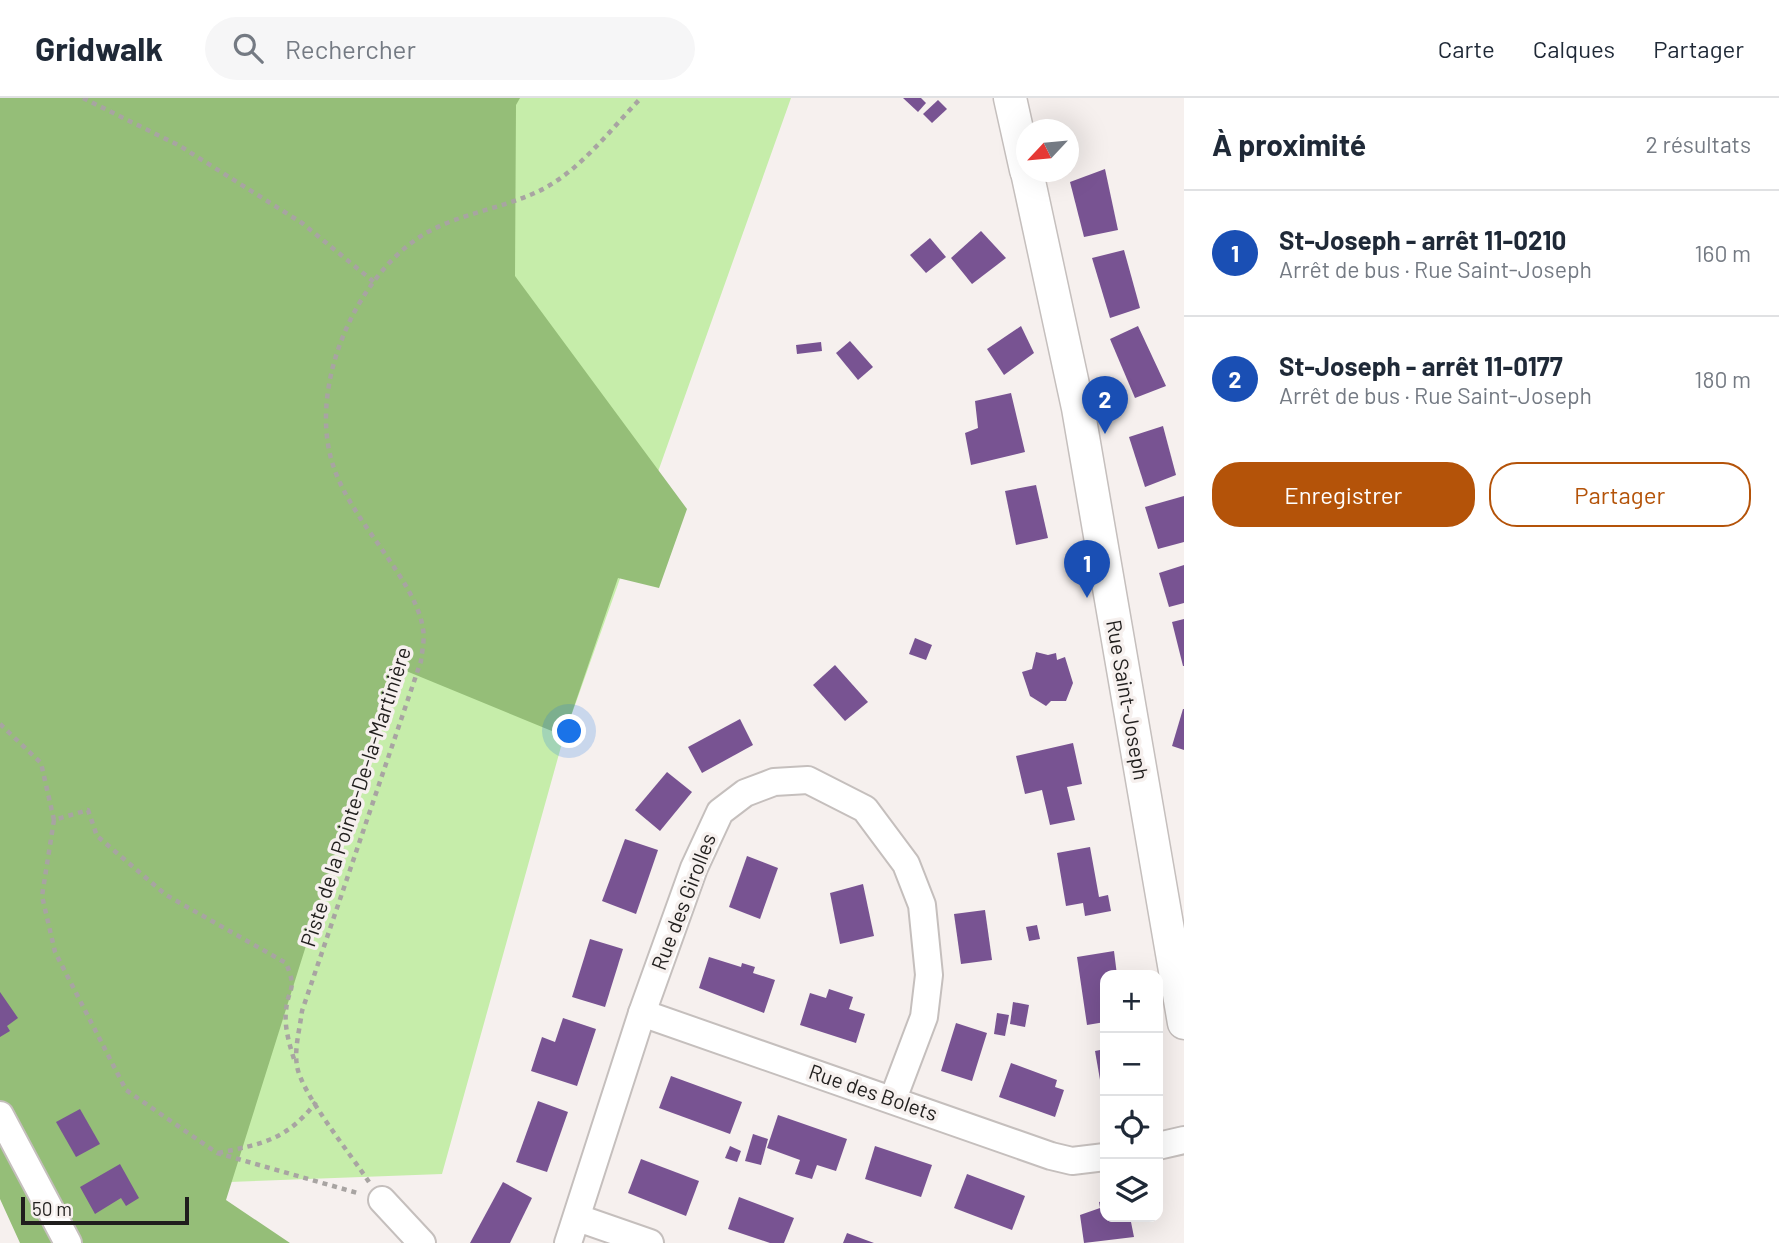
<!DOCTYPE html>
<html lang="fr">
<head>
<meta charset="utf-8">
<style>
	body { margin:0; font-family:Barlow,sans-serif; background:#f6f6f7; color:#1f2937 }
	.controls { position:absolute; right:21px; bottom:21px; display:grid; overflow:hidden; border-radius:14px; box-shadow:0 7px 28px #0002 }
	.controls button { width:63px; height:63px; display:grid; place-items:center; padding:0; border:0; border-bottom:2px solid #e0e1e3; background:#fff; color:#1f2937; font:35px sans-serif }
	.compass { position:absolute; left:1016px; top:21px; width:63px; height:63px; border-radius:50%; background:#fff; box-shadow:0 7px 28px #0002; rotate:244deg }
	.scale { position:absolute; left:21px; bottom:18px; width:168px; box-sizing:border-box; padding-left:7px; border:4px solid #201e1d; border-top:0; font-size:19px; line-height:24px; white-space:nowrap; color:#201e1d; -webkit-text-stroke:5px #f6f0ee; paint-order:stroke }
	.you { position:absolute; left:570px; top:634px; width:24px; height:24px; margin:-18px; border:5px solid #fff; border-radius:50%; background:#1a73e8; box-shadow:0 0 0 10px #1a73e833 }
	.badge { display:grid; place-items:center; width:46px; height:46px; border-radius:50%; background:#b45309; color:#fff; font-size:23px; font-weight:700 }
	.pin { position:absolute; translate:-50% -58px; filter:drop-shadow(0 2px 4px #0008) }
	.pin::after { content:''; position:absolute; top:37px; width:24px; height:21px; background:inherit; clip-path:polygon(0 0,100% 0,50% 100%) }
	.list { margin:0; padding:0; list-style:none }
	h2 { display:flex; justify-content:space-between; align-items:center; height:91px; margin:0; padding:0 28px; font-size:30px }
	h2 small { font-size:23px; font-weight:400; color:#747a83 }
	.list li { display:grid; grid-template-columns:46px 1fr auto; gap:21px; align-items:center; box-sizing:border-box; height:126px; padding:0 28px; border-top:2px solid #e0e1e3 }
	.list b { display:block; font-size:26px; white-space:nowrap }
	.list p { margin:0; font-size:23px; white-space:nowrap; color:#747a83 }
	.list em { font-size:23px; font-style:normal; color:#747a83 }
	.actions { display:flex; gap:14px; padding:21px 28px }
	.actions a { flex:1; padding:16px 0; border:2px solid #b45309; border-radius:28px; text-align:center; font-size:24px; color:#b45309 }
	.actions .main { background:#b45309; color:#fff }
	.icon { flex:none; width:38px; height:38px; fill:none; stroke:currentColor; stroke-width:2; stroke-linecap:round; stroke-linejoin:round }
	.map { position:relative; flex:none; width:1184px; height:1145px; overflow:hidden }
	header { display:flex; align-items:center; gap:42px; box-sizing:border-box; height:98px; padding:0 35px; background:#fff; border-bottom:2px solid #e0e1e3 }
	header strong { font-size:33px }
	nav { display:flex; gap:38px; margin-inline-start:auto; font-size:24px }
	.search { width:490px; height:63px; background:#f6f6f7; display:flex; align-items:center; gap:18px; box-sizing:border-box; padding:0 24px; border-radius:38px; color:#747a83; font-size:26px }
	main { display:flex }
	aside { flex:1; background:#fff }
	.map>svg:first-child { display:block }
	.green { fill:#c6edaa }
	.forest { fill:#95be78 }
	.building { fill:#785392 }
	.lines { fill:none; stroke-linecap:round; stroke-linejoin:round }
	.minor-casing { stroke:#c5bfbd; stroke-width:30 }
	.tertiary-casing { stroke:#c5bfbd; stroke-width:35 }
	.path { stroke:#a8a4a2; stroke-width:4.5; stroke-dasharray:5 5; stroke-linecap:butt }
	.minor { stroke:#fff; stroke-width:26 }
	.tertiary { stroke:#fff; stroke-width:32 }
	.labels { text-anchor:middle; stroke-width:7; stroke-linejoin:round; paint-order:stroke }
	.street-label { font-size:21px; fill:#201e1d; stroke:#f6f0ee }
</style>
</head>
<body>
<header>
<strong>Gridwalk</strong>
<div class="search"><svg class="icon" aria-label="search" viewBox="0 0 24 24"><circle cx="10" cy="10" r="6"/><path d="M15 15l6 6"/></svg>Rechercher</div>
<nav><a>Carte</a><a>Calques</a><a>Partager</a></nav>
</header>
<main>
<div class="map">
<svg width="1184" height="1145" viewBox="0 0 1184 1145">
	<rect width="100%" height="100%" fill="#f6f0ee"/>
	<polygon class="green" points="0,0 791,0 564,638 442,1076 203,1085"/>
	<polygon class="forest" points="0,0 520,0 516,7 515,178 687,411 659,490 618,480 564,638 394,568 226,1102 290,1145 20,1145 0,1101"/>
	<g class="building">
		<polygon points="903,0 921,0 926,5 918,14"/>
		<polygon points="938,2 947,11 932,25 923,16"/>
		<polygon points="1105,71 1118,132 1084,139 1070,84"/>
		<polygon points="981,133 1006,160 972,186 951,160"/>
		<polygon points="930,140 946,159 926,175 910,157"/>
		<polygon points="1124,152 1140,210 1110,220 1092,160"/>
		<polygon points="1021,228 1034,255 1004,277 987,251"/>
		<polygon points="1138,228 1166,288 1135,300 1110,241"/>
		<polygon points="850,243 873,269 858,282 836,255"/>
		<polygon points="821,244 822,253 797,256 796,247"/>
		<polygon points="1011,295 1025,354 971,367 965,335 978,330 975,303"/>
		<polygon points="1163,328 1176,377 1145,389 1129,339"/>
		<polygon points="1036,387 1048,440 1016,447 1005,393"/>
		<polygon points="1184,398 1184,444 1158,451 1145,409"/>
		<polygon points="1184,467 1184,505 1169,509 1159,475"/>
		<polygon points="1184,521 1184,568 1183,568 1172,524"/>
		<polygon points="915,540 932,547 926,562 909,556"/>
		<polygon points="1036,554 1048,557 1056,555 1057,562 1065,559 1073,585 1066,603 1051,603 1046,608 1030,598 1022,574 1032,571"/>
		<polygon points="835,567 868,604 845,623 813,587"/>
		<polygon points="1183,611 1184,611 1184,652 1172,648"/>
		<polygon points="740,621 753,647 702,675 688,649"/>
		<polygon points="1073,645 1082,686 1067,689 1075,722 1050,727 1042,692 1025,696 1016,658"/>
		<polygon points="667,674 692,694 660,733 635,712"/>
		<polygon points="625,741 658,752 636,816 602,803"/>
		<polygon points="1090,749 1099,799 1108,797 1111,813 1085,818 1083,805 1066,808 1057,755"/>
		<polygon points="747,758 778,770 760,821 729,809"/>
		<polygon points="863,786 874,838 840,846 830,795"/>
		<polygon points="985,812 992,862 961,866 954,816"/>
		<polygon points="1037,827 1040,841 1029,843 1026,829"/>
		<polygon points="590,841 623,851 605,909 572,899"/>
		<polygon points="1114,853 1117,877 1105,877 1105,924 1087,927 1077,859"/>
		<polygon points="709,859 741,869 742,865 755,869 753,875 775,882 764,915 699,890"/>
		<polygon points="829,891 853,899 849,911 865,916 856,945 800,927 810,895 826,900"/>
		<polygon points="0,894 18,920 7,928 10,933 0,939"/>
		<polygon points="1013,904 1029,907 1025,929 1010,926"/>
		<polygon points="997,915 1009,917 1005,938 994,936"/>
		<polygon points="563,920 596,931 577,988 531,973 542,939 555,944"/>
		<polygon points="956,925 987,935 972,983 941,973"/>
		<polygon points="1105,951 1105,1004 1104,1005 1095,953"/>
		<polygon points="1011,965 1057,982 1055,989 1064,992 1055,1019 999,999"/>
		<polygon points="671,978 742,1004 730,1036 659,1010"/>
		<polygon points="538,1003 568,1014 547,1074 516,1064"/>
		<polygon points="80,1011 100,1046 76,1059 56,1024"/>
		<polygon points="778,1017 847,1041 836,1073 817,1067 812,1081 795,1076 800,1062 767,1050"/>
		<polygon points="753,1036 768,1041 761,1067 745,1063"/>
		<polygon points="730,1048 741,1053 737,1064 725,1060"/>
		<polygon points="875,1048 932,1067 921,1099 865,1081"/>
		<polygon points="641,1061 699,1083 686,1118 628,1095"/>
		<polygon points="120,1066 139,1100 126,1108 121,1100 95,1116 80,1089"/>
		<polygon points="967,1076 1025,1098 1012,1132 954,1110"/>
		<polygon points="503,1084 532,1100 510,1145 470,1145"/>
		<polygon points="739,1099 794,1120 784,1145 770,1145 728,1131"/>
		<polygon points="1105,1103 1105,1119 1130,1119 1134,1139 1084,1145 1080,1117 1100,1110 1099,1104"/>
		<polygon points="847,1135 874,1145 843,1145"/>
	</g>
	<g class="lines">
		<g class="minor-casing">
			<g id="minor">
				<polyline points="642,915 1051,1058 1072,1063 1105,1059"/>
				<polyline points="0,1017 68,1145"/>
				<polyline points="1158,1048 1184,1042"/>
				<polyline points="382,1102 422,1145"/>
				<polyline points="578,1120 650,1145"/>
				<polyline points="568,1145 642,915 694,770 720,714 745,695 774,684 808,682 865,711 906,766 922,807 929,877 924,919 893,1001"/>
			</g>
		</g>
		<g class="tertiary-casing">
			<g id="tertiary">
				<polyline points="1010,0 1026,72"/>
				<polyline points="1027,74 1078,310 1184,925"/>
			</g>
		</g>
		<g class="path">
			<polyline points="83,0 180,48 302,125 374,184"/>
			<path d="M0 626 41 665 54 722 88 712 97 738 166 797 286 865C298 894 288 888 286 913 284 929 290 949 295 964"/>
			<polyline points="54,722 42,798 55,854 126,992 217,1055 361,1096"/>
			<path d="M218 1055C262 1046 287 1042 316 1004"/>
			<path d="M369 1084C352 1058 301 995 297 968 294 951 300 930 302 913L421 563C422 553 425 541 423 531 416 482 352 424 334 370 306 291 355 177 426 135 463 114 507 110 545 90 583 69 611 31 641 0"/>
		</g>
		<use href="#minor" class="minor"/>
		<use href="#tertiary" class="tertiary"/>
	</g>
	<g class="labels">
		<g class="street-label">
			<text transform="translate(1127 602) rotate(80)" y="7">Rue Saint-Joseph</text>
			<text transform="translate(356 699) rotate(-72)" y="7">Piste de la Pointe-De-la-Martinière</text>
			<text transform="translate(684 804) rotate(-69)" y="7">Rue des Girolles</text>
			<text transform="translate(873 995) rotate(19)" y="7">Rue des Bolets</text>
		</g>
	</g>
</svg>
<div class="controls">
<button>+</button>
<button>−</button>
<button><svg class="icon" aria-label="locate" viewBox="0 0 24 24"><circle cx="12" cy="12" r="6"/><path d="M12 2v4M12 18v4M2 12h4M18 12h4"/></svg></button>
<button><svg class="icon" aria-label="layers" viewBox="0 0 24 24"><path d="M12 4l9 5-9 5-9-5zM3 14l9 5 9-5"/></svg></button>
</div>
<svg class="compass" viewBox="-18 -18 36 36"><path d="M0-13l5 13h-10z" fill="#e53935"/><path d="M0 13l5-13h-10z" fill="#747a83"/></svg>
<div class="scale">50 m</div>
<div class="you"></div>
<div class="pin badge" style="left:1087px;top:500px;background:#1a4fb4">1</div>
<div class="pin badge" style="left:1105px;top:336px;background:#1a4fb4">2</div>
</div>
<aside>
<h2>À proximité<small>2 résultats</small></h2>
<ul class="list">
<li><span class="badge" style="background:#1a4fb4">1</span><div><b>St-Joseph - arrêt 11-0210</b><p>Arrêt de bus · Rue Saint-Joseph</p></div><em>160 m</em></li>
<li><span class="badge" style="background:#1a4fb4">2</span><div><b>St-Joseph - arrêt 11-0177</b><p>Arrêt de bus · Rue Saint-Joseph</p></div><em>180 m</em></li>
</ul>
<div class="actions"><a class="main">Enregistrer</a><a>Partager</a></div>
</aside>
</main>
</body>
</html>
